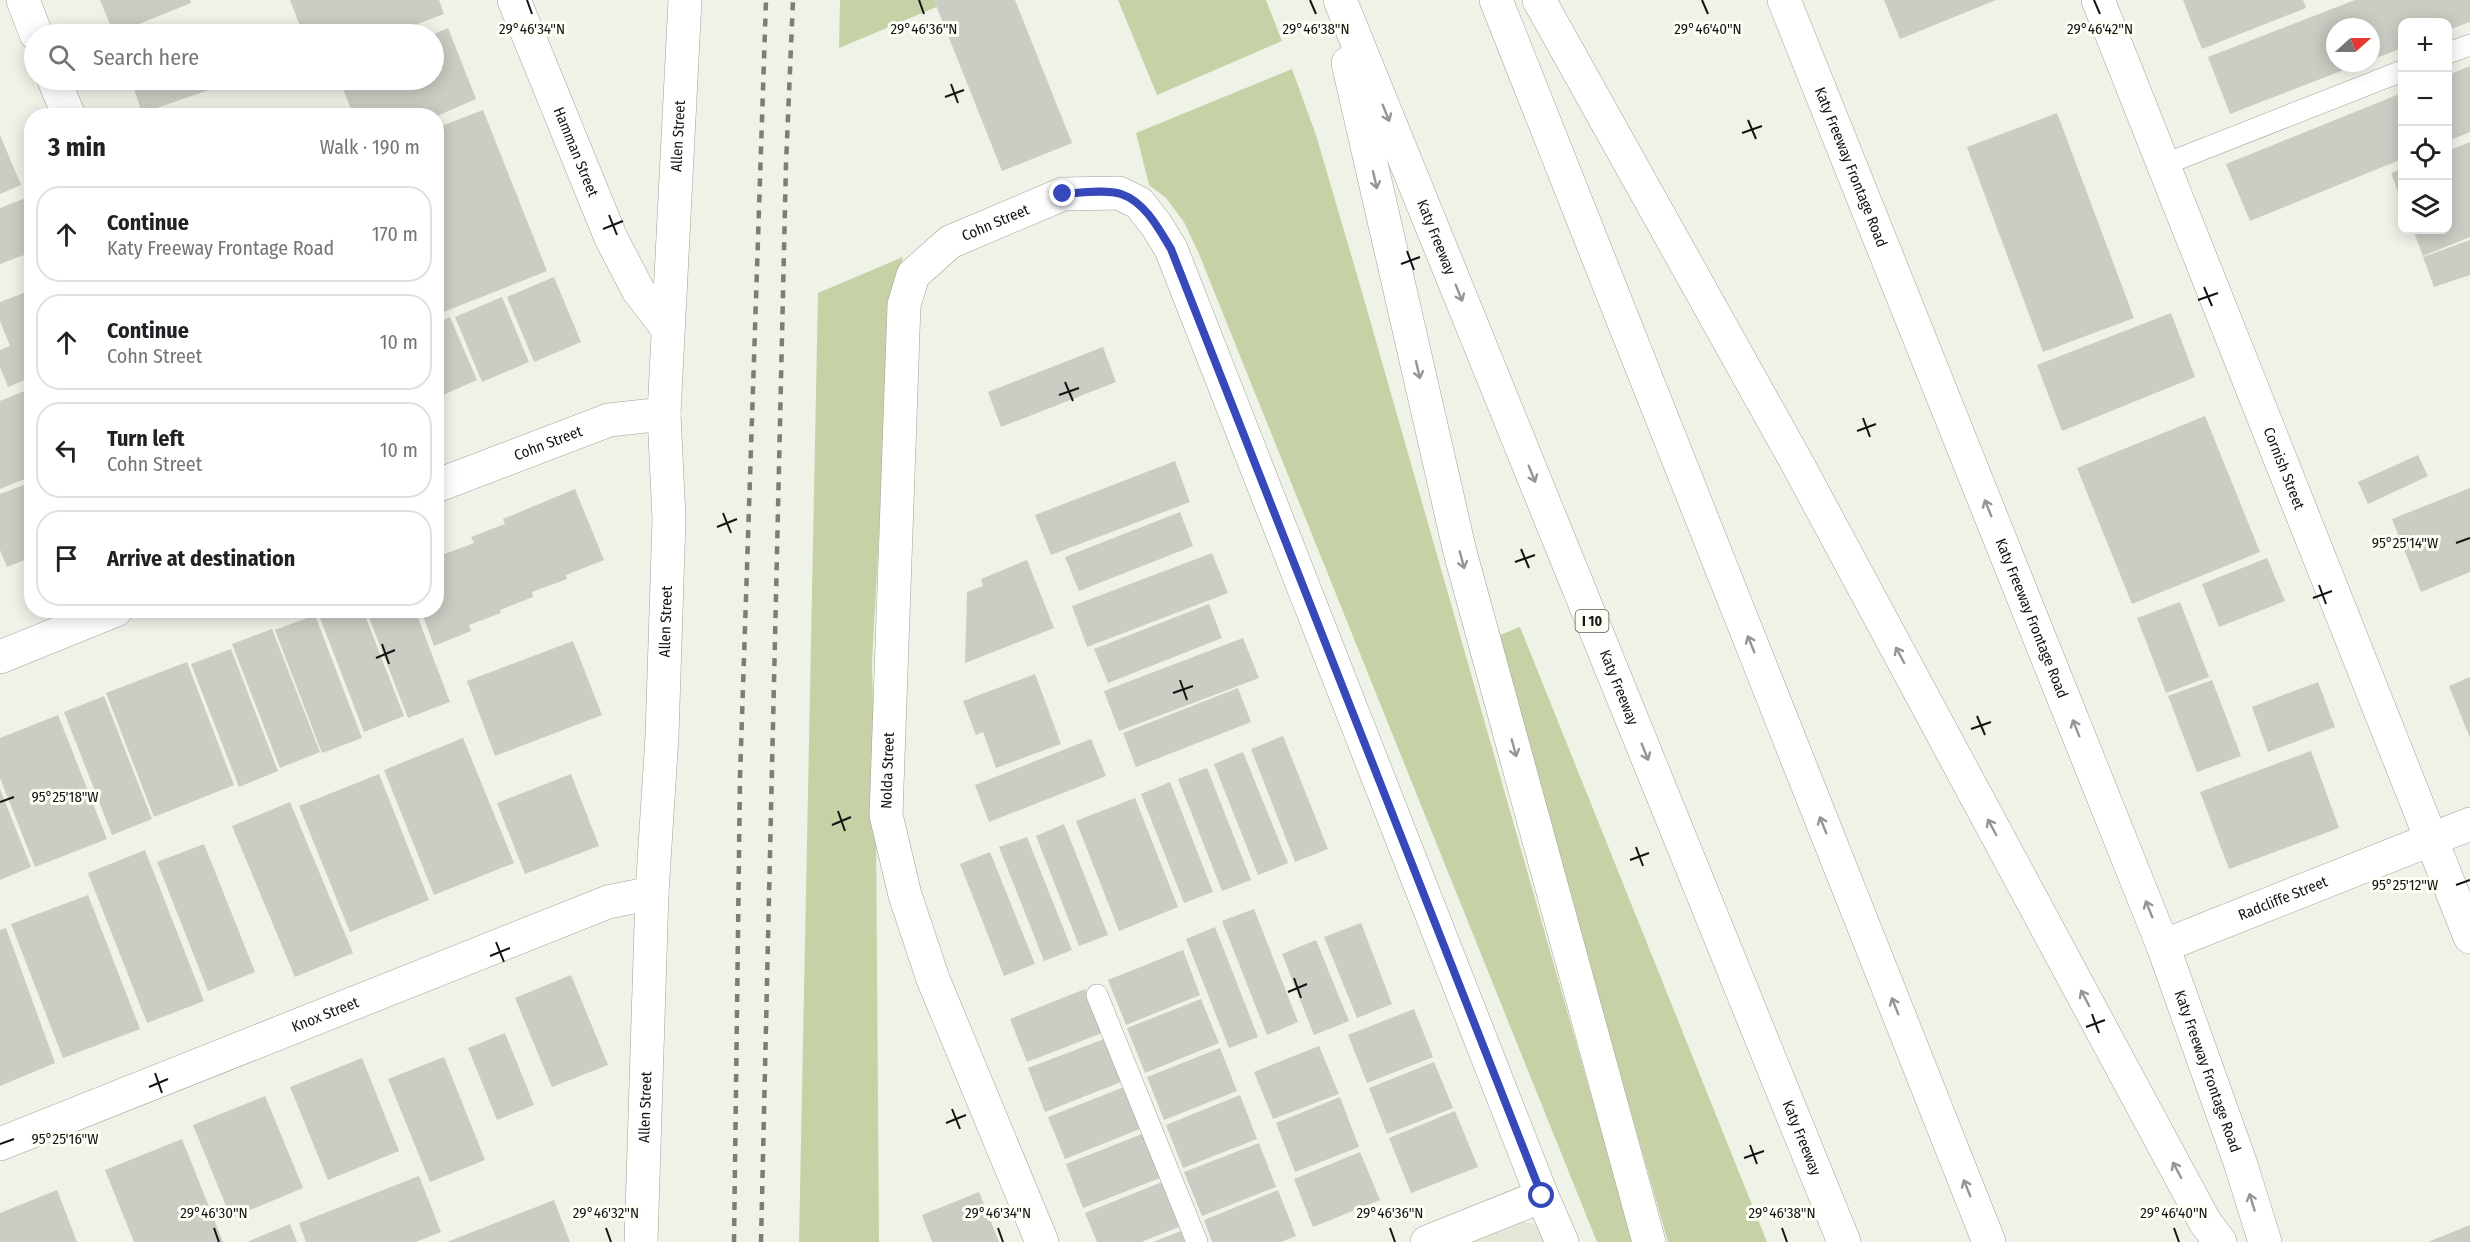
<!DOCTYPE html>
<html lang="en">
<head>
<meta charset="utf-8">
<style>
	body { margin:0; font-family:"Fira Sans Condensed",sans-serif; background:#f6f6f6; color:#202124 }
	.controls { position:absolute; right:18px; top:18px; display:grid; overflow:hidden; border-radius:12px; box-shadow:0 3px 15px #0003 }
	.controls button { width:54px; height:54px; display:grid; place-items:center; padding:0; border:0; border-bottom:2px solid #e0e0e0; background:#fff; color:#202124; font:30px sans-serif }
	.compass { position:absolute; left:2326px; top:18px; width:54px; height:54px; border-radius:50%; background:#fff; box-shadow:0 3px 15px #0003; rotate:69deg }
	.stop { position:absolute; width:18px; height:18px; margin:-14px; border:4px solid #3549bb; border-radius:50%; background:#fff }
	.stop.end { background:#3549bb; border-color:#fff; box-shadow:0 2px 6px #0008 }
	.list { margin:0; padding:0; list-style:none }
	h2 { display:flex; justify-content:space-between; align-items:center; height:78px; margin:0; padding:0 24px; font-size:26px }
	h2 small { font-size:20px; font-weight:400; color:#757577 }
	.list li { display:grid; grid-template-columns:39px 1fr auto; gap:18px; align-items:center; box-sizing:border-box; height:96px; margin:0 12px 12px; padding:0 12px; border:2px solid #e0e0e0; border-radius:24px }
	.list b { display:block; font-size:22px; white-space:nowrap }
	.list p { margin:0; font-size:20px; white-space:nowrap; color:#757577 }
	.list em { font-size:20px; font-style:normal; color:#757577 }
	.icon { flex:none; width:33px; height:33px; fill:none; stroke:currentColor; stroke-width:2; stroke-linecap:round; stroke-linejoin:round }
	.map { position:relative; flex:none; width:2470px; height:1242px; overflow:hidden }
	.search { position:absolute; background:#fff; box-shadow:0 3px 15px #0003; left:24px; top:24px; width:420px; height:66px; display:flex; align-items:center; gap:15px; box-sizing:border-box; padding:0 21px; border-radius:33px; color:#757577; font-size:22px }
	.panel { position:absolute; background:#fff; box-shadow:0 3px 15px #0003; left:24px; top:108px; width:420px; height:510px; border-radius:24px }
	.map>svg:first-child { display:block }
	.built { fill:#e2e7d6 }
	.green { fill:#c6d2a5 }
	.building { fill:#cacdc3 }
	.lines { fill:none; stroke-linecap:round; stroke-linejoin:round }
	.lane-casing { stroke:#9fa298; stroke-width:22 }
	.street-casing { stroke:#9fa298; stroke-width:34 }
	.highway-casing { stroke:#9fa298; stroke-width:34 }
	.lane { stroke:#fff; stroke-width:21 }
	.street { stroke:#fff; stroke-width:33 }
	.highway { stroke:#fff; stroke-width:33 }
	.rail { stroke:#7b7d76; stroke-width:4.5; stroke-dasharray:8 8; stroke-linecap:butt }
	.oneway { stroke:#959694 }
	.route { stroke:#3549bb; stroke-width:8 }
	.ticks { fill:none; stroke:#141512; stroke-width:2 }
	.labels { text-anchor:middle; stroke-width:6; stroke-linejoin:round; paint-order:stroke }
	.shield { fill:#fcfff5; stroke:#5a5b56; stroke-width:1.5 }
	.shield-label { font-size:14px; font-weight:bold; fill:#141512 }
	.street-label { font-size:15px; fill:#141512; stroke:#fcfff5 }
	.ticks-label { font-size:15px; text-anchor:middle; fill:#141512; stroke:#fcfff5; stroke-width:6; stroke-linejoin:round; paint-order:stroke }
</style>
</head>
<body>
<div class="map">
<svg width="2470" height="1242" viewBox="0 0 2470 1242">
	<rect width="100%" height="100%" fill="#eef2e7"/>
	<polygon class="built" points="1515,1219 1540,1226 1550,1242 1458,1242"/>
	<g class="green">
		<polygon points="840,0 953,0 839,48"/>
		<polygon points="1118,0 1266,0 1282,41 1157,95"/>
		<polygon points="1292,69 1316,135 1364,299 1633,1242 1597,1242 1199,254 1184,222 1166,198 1149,185 1136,133"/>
		<polygon points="903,257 892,299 872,662 876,827 879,1242 799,1242 818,293"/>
		<polygon points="1520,627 1767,1242 1668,1242 1495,637"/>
	</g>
	<g class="building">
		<polygon points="100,0 190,0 191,3 114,34"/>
		<polygon points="290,0 439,0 444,14 391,34 303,34"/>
		<polygon points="934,0 1015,0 1072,143 1002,171"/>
		<polygon points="1884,0 1996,0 1900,39"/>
		<polygon points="2183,0 2303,0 2306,8 2202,49"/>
		<polygon points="2355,0 2470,0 2470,22 2448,30 2448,22 2402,22 2402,48 2371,60 2371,27 2335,27 2335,63 2362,63 2230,114 2208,57"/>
		<polygon points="448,28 476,99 437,116 354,116 339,80 434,80 434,34"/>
		<polygon points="2470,66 2470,132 2448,141 2448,75"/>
		<polygon points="131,80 228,80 229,83 142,113"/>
		<polygon points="2402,93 2402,159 2250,221 2226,164"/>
		<polygon points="483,110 547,271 436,315 436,128"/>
		<polygon points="2057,113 2134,318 2043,352 1967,147"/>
		<polygon points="0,135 21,185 0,194"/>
		<polygon points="2470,142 2470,237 2423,256 2413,230 2448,230 2448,151"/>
		<polygon points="2402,169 2402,203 2391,173"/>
		<polygon points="31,196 32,252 0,264 0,208"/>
		<polygon points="2470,240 2470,275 2434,287 2423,257"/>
		<polygon points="554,277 581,342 534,362 507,297"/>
		<polygon points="32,290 32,377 8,387 0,367 0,350 10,346 0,321 0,302"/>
		<polygon points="502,297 529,362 482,382 455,317"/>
		<polygon points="2171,313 2195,377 2062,431 2037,365"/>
		<polygon points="450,317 477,380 436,398 436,323"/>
		<polygon points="1103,347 1116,382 1001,427 988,392"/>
		<polygon points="32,388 32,476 0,489 0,401"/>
		<polygon points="2205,416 2260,552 2132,604 2077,468"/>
		<polygon points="2418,455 2428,476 2368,504 2358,482"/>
		<polygon points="1175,461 1190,502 1051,555 1035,515"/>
		<polygon points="32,482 32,557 7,567 0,550 0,494"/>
		<polygon points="2470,488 2470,572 2421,592 2392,519"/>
		<polygon points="575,489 604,560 566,575 567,579 532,592 533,597 500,610 501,613 469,625 471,631 434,646 421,610 436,610 436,563 445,560 442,555 474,543 471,537 505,524 503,519"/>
		<polygon points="1180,512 1193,546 1079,591 1065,557"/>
		<polygon points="1212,553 1228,593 1087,647 1072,606"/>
		<polygon points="2267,558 2285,601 2219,627 2202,584"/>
		<polygon points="1027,560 1054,628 965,663 967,592 983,586 981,579"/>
		<polygon points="2180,602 2209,677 2166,693 2137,618"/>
		<polygon points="1209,604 1222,638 1108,683 1094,649"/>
		<polygon points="317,610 363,610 404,716 364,732"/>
		<polygon points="366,610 415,610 450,702 408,718"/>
		<polygon points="315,615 362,738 322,753 275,630"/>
		<polygon points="272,629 320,752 280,768 232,644"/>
		<polygon points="1243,638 1259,678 1119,731 1104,691"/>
		<polygon points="573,641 602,715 495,756 467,681"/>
		<polygon points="231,649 278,771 239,787 191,664"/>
		<polygon points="187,662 234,785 154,817 106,693"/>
		<polygon points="1035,674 1061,744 996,768 983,732 976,735 963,701"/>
		<polygon points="2470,677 2470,738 2449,686"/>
		<polygon points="2212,680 2241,756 2197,772 2168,696"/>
		<polygon points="2318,682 2335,727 2268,752 2252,707"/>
		<polygon points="1238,688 1251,722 1136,767 1123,733"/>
		<polygon points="104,696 152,819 112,835 64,712"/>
		<polygon points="58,715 107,839 35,867 0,778 0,738"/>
		<polygon points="1283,736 1328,849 1295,862 1251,749"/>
		<polygon points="463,738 514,863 434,895 384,770"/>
		<polygon points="1091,739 1106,776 989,822 975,785"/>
		<polygon points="2311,751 2339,828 2229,869 2200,792"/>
		<polygon points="1243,752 1288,863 1258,875 1214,764"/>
		<polygon points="1207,768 1251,880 1222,891 1178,779"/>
		<polygon points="379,774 429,900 350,932 299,806"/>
		<polygon points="571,774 599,846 525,874 497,803"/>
		<polygon points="1170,782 1213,892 1184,903 1141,794"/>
		<polygon points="0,789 31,867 0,880"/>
		<polygon points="1135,798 1178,907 1119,931 1076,821"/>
		<polygon points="290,802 353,953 295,977 232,826"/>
		<polygon points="1064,824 1108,935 1079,946 1036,836"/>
		<polygon points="1027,837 1072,950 1044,961 999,847"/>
		<polygon points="204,844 255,972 208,991 157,862"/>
		<polygon points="145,850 204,1001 147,1023 88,873"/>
		<polygon points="990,852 1035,964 1004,976 960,864"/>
		<polygon points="88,895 140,1029 63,1058 11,924"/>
		<polygon points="1254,909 1298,1022 1267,1035 1222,921"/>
		<polygon points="1361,923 1392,1004 1357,1018 1324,937"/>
		<polygon points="1215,927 1258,1037 1229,1048 1186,939"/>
		<polygon points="6,928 55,1063 0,1086 0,930"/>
		<polygon points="1316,940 1349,1021 1314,1035 1282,954"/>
		<polygon points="1183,950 1200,995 1126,1025 1108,980"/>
		<polygon points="571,975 608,1065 552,1087 515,998"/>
		<polygon points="1085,989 1102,1033 1027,1062 1010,1019"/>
		<polygon points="1201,999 1219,1043 1145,1073 1127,1028"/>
		<polygon points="1414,1009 1433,1057 1367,1083 1348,1035"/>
		<polygon points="505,1033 534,1105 497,1120 468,1048"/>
		<polygon points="1104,1039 1121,1082 1045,1112 1028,1068"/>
		<polygon points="1319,1046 1339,1094 1273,1119 1254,1072"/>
		<polygon points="1220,1048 1237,1091 1164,1120 1147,1077"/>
		<polygon points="444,1057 485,1160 430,1182 388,1079"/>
		<polygon points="362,1058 399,1151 328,1180 290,1087"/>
		<polygon points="1434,1062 1453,1108 1387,1134 1369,1088"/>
		<polygon points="1124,1087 1140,1129 1065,1159 1048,1117"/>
		<polygon points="1240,1095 1257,1139 1183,1168 1166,1125"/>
		<polygon points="265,1096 303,1188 231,1218 193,1125"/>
		<polygon points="1340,1097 1359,1147 1295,1172 1276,1123"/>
		<polygon points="1455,1111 1478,1167 1411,1193 1389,1138"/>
		<polygon points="1142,1134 1160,1178 1083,1208 1066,1164"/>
		<polygon points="182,1139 223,1242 134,1242 105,1170"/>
		<polygon points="1259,1143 1276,1187 1202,1216 1184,1172"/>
		<polygon points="1360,1152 1380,1200 1313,1227 1294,1179"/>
		<polygon points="419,1176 441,1232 416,1242 306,1242 299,1223"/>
		<polygon points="1162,1182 1179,1227 1141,1242 1097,1242 1085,1213"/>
		<polygon points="57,1190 77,1242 0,1242 0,1213"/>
		<polygon points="1278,1190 1296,1236 1281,1242 1212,1242 1204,1220"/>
		<polygon points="979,1192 999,1242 932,1242 922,1215"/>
		<polygon points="554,1200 570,1242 447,1242"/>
		<polygon points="290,1224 297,1242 247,1242"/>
		<polygon points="2470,1225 2470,1242 2428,1242"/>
		<polygon points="1181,1231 1185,1242 1153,1242"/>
	</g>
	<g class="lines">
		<g class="lane-casing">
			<g id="lane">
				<polyline points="2448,53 2470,45"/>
				<polyline points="2163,165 2402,71"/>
				<polyline points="1097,995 1197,1242"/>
			</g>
		</g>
		<g class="street-casing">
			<g id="street">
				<polyline points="23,0 36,34"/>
				<path id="s1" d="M514 0 611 238 638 290 667 328"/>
				<path id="s2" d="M1784 0 2163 946 2240 1162 2265 1242"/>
				<path id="s3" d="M2098 0 2470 937"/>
				<polyline points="54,80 69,116"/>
				<path id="s4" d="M436 486 609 420 664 414"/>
				<polyline points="0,657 116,610"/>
				<path id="s5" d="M2163 946 2470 824"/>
				<path id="s6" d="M0 1144 608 902 652 893"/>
				<path id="s7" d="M641 1242 652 893 662 736 669 519 664 414 685 0"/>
				<path id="s8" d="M1042 1242 933 979 905 895 886 815 904 305 913 275 950 242 1063 194 1119 193 1139 203 1157 226 1171 249 1542 1196 1562 1242"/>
				<polyline points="1427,1242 1542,1196"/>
			</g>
		</g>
		<g class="highway-casing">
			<g id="highway">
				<path id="s9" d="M1340 0 1844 1242"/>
				<polyline points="1496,0 1989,1242"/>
				<polyline points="1539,0 1796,461 2205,1222 2220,1242"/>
				<polyline points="1348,63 1460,552 1649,1242"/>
			</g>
		</g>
		<use href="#lane" class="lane"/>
		<use href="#street" class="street"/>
		<use href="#highway" class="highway"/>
		<g class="rail">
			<polyline points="734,1242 740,777 766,0"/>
			<polyline points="761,1242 786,164 793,0"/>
		</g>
	</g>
	<defs><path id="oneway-shaft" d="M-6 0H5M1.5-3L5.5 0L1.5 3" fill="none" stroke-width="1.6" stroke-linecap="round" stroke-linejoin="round" transform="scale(1.5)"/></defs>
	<g class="oneway">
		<use href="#oneway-shaft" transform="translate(1386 113) rotate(68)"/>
		<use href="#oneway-shaft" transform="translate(1375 180) rotate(77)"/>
		<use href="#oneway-shaft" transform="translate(1459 293) rotate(68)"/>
		<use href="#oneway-shaft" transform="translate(1418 370) rotate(77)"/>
		<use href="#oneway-shaft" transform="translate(1532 474) rotate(68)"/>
		<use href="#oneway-shaft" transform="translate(1988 508) rotate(-112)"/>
		<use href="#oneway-shaft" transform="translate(1462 560) rotate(75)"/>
		<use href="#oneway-shaft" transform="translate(1751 644) rotate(-112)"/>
		<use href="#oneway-shaft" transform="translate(1900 655) rotate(-118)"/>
		<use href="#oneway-shaft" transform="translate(2076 728) rotate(-112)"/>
		<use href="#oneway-shaft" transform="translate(1514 748) rotate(75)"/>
		<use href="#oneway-shaft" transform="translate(1645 752) rotate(68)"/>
		<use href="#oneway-shaft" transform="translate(1823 825) rotate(-112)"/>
		<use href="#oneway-shaft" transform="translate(1992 827) rotate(-118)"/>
		<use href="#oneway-shaft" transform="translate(2149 909) rotate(-112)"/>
		<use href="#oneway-shaft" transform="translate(2085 998) rotate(-118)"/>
		<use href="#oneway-shaft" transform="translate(1895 1006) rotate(-112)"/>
		<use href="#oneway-shaft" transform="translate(2177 1170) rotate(-118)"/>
		<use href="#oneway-shaft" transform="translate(1967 1188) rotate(-112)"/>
		<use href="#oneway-shaft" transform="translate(2252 1202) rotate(-107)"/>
	</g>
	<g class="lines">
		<path class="route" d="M1063 194C1078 193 1107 189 1121 194 1145 202 1159 229 1171 249L1542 1196"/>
	</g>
	<path class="ticks" d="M527 0 532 14M919 0 924 14M1310 0 1316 14M1702 0 1708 14M2094 0 2100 14M951 84 958 103M945 97 964 90M1748 120 1756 139M1742 133 1762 126M609 215 617 235M603 229 623 221M1407 251 1414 270M1401 264 1420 257M2204 287 2212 306M2198 300 2218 293M1065 382 1073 401M1059 395 1079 388M1863 418 1870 437M1857 431 1876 424M723 513 731 533M717 527 737 519M2456 543 2470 538M1521 549 1529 568M1515 562 1535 555M2319 585 2326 604M2313 598 2332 591M382 644 389 664M376 658 395 650M1180 680 1187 700M1173 693 1193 686M1977 716 1985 735M1971 729 1991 722M0 802 14 797M838 811 845 831M832 825 851 817M1636 847 1643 866M1630 860 1649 853M2456 885 2470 880M496 942 504 962M490 956 510 948M1294 978 1301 998M1288 992 1307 984M2092 1014 2099 1033M2086 1027 2105 1020M155 1073 162 1093M149 1087 168 1079M952 1109 960 1129M946 1123 966 1115M0 1144 14 1139M1750 1145 1757 1164M1744 1158 1764 1151M214 1228 219 1242M606 1228 611 1242M998 1228 1003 1242M1390 1228 1395 1242M1782 1228 1787 1242M2174 1228 2179 1242"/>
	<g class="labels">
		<rect class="shield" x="1575.5" y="610" width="33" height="22" rx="4.5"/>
		<g class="shield-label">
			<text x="1592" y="626">I 10</text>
		</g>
		<g class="street-label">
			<text dy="5" stroke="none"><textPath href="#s7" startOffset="1107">Allen Street</textPath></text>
			<text dy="5" stroke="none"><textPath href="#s1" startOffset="164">Hamman Street</textPath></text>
			<text dy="5" stroke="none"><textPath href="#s2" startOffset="180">Katy Freeway Frontage Road</textPath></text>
			<text dy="5" stroke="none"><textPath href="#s8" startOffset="1096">Cohn Street</textPath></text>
			<text dy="5" stroke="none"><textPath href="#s9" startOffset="256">Katy Freeway</textPath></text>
			<text dy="5" stroke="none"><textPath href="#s4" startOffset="120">Cohn Street</textPath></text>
			<text dy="5" stroke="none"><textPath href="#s3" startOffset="504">Cornish Street</textPath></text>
			<text dy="5" stroke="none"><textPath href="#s2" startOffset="666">Katy Freeway Frontage Road</textPath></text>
			<text dy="5" stroke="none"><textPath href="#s7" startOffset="621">Allen Street</textPath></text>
			<text dy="5" stroke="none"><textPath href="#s9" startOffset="742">Katy Freeway</textPath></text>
			<text dy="5" stroke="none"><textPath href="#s8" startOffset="500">Nolda Street</textPath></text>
			<text dy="5" stroke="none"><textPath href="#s5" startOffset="129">Radcliffe Street</textPath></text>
			<text dy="5" stroke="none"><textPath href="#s6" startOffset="350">Knox Street</textPath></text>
			<text dy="5" stroke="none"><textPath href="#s2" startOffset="1152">Katy Freeway Frontage Road</textPath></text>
			<text dy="5" stroke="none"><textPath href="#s7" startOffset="135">Allen Street</textPath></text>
			<text dy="5" stroke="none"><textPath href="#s9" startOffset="1228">Katy Freeway</textPath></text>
		</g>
	</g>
	<g class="ticks-label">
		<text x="532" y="34">29°46'34"N</text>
		<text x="924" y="34">29°46'36"N</text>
		<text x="1316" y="34">29°46'38"N</text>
		<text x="1708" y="34">29°46'40"N</text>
		<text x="2100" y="34">29°46'42"N</text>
		<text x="2405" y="548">95°25'14"W</text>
		<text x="65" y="802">95°25'18"W</text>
		<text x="2405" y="890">95°25'12"W</text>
		<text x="65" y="1144">95°25'16"W</text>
		<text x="214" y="1218">29°46'30"N</text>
		<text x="606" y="1218">29°46'32"N</text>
		<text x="998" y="1218">29°46'34"N</text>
		<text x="1390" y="1218">29°46'36"N</text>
		<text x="1782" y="1218">29°46'38"N</text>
		<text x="2174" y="1218">29°46'40"N</text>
	</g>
</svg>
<div class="controls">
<button>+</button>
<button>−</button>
<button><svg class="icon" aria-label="locate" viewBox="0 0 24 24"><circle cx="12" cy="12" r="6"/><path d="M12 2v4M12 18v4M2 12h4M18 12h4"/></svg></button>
<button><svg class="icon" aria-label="layers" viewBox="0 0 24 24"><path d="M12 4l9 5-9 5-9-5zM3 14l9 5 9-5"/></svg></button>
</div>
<svg class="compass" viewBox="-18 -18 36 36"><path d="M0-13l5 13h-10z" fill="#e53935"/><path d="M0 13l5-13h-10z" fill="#757577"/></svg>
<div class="stop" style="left:1542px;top:1196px"></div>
<div class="stop end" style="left:1063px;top:194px"></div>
<div class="search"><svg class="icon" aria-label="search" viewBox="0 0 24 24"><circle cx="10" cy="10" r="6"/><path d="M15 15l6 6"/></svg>Search here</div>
<section class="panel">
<h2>3 min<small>Walk · 190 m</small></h2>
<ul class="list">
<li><svg class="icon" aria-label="ahead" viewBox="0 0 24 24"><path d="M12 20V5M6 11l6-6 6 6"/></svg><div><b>Continue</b><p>Katy Freeway Frontage Road</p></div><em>170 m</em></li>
<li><svg class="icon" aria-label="ahead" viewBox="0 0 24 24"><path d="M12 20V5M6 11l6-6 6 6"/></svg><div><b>Continue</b><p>Cohn Street</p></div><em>10 m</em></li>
<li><svg class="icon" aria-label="left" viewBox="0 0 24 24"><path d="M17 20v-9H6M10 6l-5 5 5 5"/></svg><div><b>Turn left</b><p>Cohn Street</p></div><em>10 m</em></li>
<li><svg class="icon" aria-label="arrive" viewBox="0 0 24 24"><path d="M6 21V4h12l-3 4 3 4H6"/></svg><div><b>Arrive at destination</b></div></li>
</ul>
</section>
</div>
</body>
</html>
